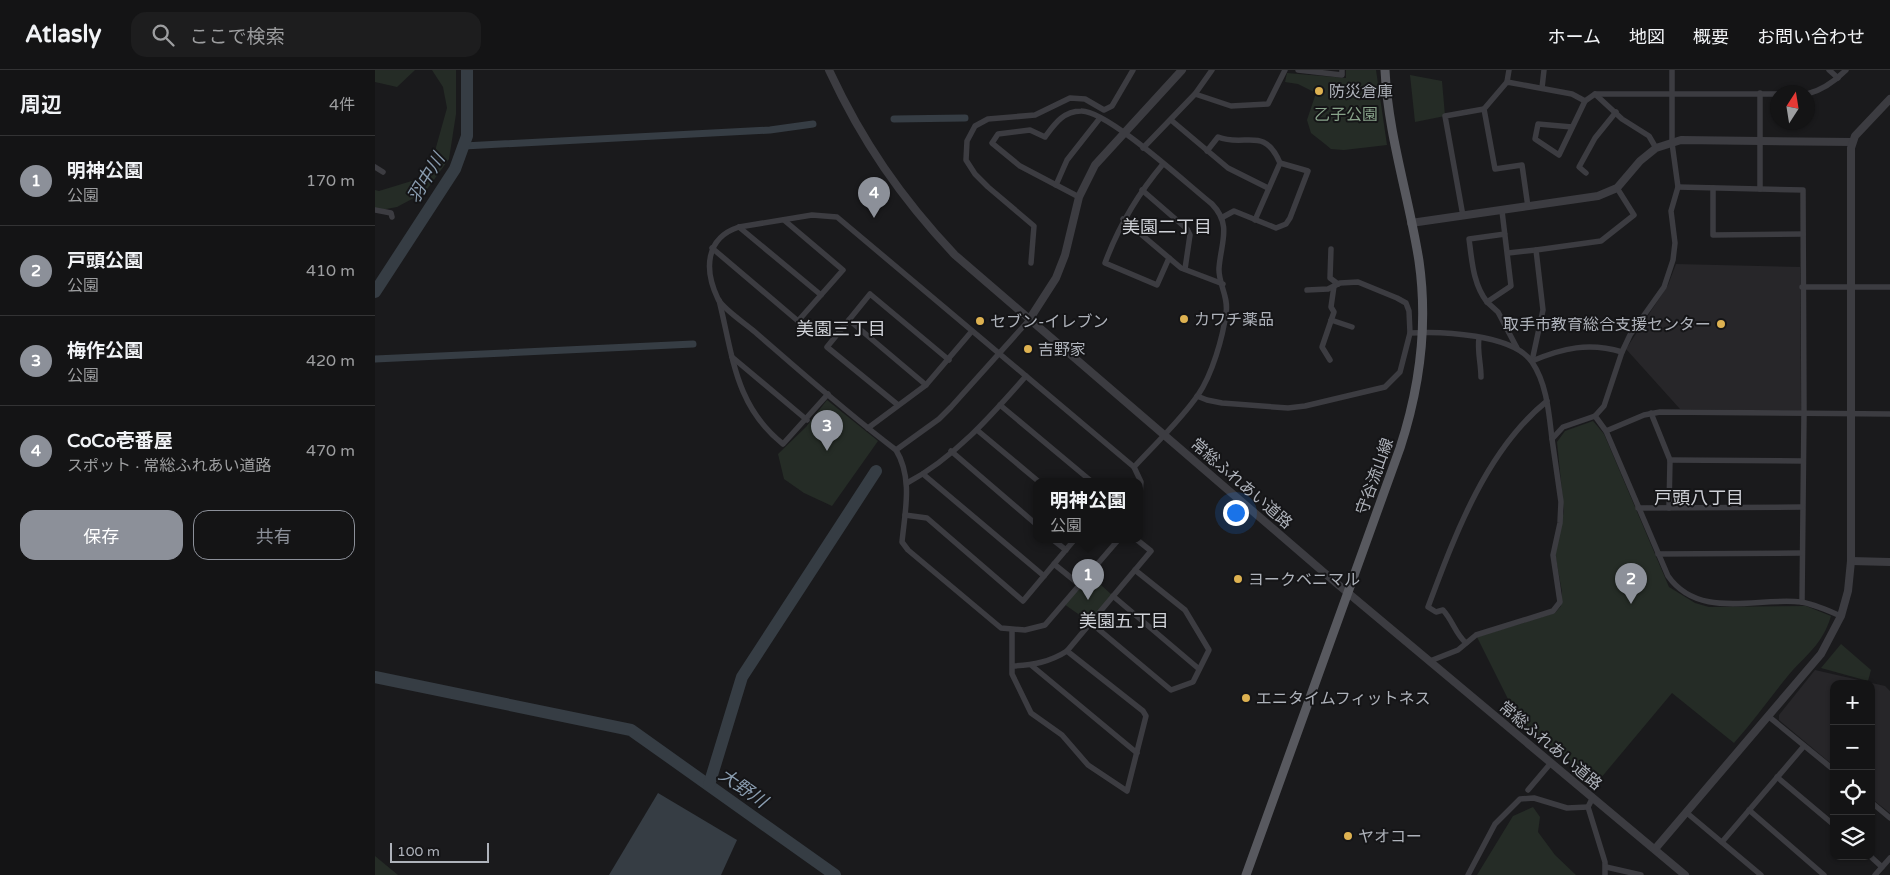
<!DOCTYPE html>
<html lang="ja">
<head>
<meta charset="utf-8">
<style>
	body { margin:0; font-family:"Varela Round","Noto Sans JP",sans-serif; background:#1d1d1e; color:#f1f3f6 }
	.controls { position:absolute; right:15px; bottom:15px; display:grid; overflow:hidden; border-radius:10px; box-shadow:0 1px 4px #0004 }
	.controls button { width:45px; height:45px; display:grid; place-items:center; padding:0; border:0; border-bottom:1px solid #333334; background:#141415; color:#f1f3f6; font:25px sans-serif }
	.compass { position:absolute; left:1395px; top:15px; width:45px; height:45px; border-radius:50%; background:#141415; box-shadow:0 1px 4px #0004; rotate:12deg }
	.scale { position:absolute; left:15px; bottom:12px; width:99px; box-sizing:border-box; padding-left:5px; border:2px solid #aeb2ba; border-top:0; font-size:14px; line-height:18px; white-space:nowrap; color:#aeb2ba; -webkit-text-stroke:4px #151517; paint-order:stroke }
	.you { position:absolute; left:860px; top:442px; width:18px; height:18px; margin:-12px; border:4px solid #fff; border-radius:50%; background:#1a73e8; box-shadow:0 0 0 8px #1a73e833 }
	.badge { display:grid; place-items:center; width:32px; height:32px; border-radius:50%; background:#8c9099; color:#fff; font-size:16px; font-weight:700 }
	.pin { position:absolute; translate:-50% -41px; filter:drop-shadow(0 1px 2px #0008) }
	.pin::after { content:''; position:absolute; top:26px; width:18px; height:15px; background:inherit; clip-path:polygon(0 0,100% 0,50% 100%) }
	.popup { position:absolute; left:658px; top:408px; width:110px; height:65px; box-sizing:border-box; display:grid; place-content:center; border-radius:10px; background:#141415; filter:drop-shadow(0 1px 4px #0005); font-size:16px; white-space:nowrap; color:#9d9ea0 }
	.popup b { font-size:19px; color:#f1f3f6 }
	.popup::after { content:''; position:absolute; left:50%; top:100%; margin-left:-10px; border:10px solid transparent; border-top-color:#141415 }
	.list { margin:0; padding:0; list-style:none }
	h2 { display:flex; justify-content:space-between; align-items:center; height:65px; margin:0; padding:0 20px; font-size:21px }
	h2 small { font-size:16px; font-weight:400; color:#9d9ea0 }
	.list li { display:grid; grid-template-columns:32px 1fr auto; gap:15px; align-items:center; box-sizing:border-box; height:90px; padding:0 20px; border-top:1px solid #333334 }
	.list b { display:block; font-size:19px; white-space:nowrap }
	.list p { margin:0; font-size:16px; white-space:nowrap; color:#9d9ea0 }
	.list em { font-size:16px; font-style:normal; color:#9d9ea0 }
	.actions { display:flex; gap:10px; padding:15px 20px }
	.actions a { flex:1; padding:11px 0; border:1px solid #8c9099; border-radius:15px; text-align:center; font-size:18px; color:#8c9099 }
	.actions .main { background:#8c9099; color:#fff }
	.icon { flex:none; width:28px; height:28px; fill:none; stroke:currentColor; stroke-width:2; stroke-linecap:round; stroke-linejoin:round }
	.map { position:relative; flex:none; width:1515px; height:805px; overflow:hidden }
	header { display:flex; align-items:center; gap:30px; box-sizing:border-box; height:70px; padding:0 25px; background:#141415; border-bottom:1px solid #333334 }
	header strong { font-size:24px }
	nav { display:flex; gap:28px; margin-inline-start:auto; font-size:18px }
	.search { width:350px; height:45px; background:#1d1d1e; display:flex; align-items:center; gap:12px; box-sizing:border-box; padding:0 18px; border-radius:15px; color:#9d9ea0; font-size:19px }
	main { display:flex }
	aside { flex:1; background:#141415 }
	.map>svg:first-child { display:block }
	.built { fill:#272629 }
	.green { fill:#252c26 }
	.water { fill:#363d44 }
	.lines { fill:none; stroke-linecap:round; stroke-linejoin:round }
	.canal { stroke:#363d44; stroke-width:7 }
	.river { stroke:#363d44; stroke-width:12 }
	.minor { stroke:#3c3c41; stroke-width:5.5 }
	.tertiary { stroke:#3c3c41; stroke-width:8 }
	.primary { stroke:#58595f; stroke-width:9 }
	.poi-dot { fill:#deb251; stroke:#151517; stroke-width:2 }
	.labels { text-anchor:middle; stroke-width:4; stroke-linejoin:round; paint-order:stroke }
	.poi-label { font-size:16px; fill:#aeb2ba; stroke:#151517; text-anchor:start }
	.park-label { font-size:16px; fill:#88a38a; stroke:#151517 }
	.street-label { font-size:16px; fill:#aeb2ba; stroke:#151517 }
	.water-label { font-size:18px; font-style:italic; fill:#8a9db0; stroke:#151517 }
	.neighbourhood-label { font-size:18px; fill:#cfd1d7; stroke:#151517 }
</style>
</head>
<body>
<header>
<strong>Atlasly</strong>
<div class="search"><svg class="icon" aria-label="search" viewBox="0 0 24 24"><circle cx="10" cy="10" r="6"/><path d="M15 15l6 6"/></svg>ここで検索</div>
<nav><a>ホーム</a><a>地図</a><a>概要</a><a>お問い合わせ</a></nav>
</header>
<main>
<aside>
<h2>周辺<small>4件</small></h2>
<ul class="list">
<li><span class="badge">1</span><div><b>明神公園</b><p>公園</p></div><em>170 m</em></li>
<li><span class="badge">2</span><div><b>戸頭公園</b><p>公園</p></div><em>410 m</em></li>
<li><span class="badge">3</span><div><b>梅作公園</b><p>公園</p></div><em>420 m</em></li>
<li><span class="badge">4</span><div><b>CoCo壱番屋</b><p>スポット · 常総ふれあい道路</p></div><em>470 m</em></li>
</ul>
<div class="actions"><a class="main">保存</a><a>共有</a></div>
</aside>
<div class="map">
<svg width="1515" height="805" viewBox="0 0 1515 805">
	<rect width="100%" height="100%" fill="#1a1a1c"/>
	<g class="built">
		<polygon points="1301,194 1425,197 1426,341 1305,339 1251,279 1293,215"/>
		<polygon points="1440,600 1510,616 1515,621 1515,743 1496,728 1496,614 1459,614 1459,696 1404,650 1404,645"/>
	</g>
	<g class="green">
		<polygon points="0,0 40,0 22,17 0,12"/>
		<polygon points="57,0 81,0 81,44 74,89 50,122 22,137 0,141 0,120 4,121 53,106 72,38 68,17"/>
		<polygon points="971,0 1001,0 1012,75 969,80 956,79 950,74 936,63 932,50 941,23 923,14 910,12 912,3 971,8"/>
		<polygon points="1035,5 1067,11 1070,46 1040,52"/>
		<polygon points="452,330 503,371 457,436 429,423 409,409 403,384 431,357"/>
		<path d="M1218 351 1229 364 1294 517 1320 533 1334 537 1431 536 1456 546C1447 576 1430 585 1412 607 1394 629 1378 652 1359 673L1297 623 1220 715 1142 647 1102 567 1180 543 1186 536 1187 522 1180 483 1189 441 1182 372 1190 361Z"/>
		<polygon points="714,504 738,526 716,553 689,534"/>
		<polygon points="1466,574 1496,600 1493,611 1446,598"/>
		<polygon points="1158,737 1165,747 1163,762 1180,785 1201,805 1102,805 1138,746"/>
		<polygon points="0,786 23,805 0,805"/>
	</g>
	<polygon class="water" points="283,723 362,770 346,805 234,805"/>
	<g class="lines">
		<g class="canal">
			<polyline points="519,49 590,48"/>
			<polyline points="89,76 395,60 438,54"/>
			<polyline points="0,289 318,274"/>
		</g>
		<g class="river">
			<polyline points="0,222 80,99 92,66 92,0"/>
			<polyline points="0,607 256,660 460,805"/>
			<polyline points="334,715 367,607 501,401"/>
		</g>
		<g class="minor">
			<polyline points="923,0 967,5 967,0"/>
			<polyline points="1454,0 1463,8"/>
			<polyline points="1132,12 1134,0"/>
			<polyline points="1167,18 1169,0"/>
			<polyline points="820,24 856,36 893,34 910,0"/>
			<polyline points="1220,24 1247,49 1274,66 1281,78"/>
			<path d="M1432 24C1448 20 1460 11 1471 0"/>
			<polyline points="796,50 853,98 893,118"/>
			<polyline points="1197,57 1163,54 1160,69 1184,85 1210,31 1220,24 1402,24"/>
			<polyline points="768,78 820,24 837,0"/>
			<path d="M832 81 843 67C870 78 889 55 905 93L880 150"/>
			<path d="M788 94C762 125 744 155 730 193L782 215 794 188"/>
			<polyline points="0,97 8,102"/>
			<polyline points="1211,103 1204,97 1220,68 1241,42"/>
			<polyline points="681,115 692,90 725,48"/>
			<polyline points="1303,117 1428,120 1429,344 1427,532"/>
			<polyline points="1338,118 1338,165 1428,164"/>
			<polyline points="1385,119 1385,23"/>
			<polyline points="767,120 812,159 815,165 810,199"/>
			<path d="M704 127 645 96 617 73 623 64 655 60 670 67C679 55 688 41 706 41 732 40 813 115 837 134 857 155 846 172 844 198 843 213 854 227 851 243 848 267 837 305 823 325 805 351 780 374 759 397"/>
			<polyline points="1153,137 1147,95 1120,99 1109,39 1132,12 1197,24 1210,31"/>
			<polyline points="0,140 16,143 17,147"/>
			<path d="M1127 141 1136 216 1112 232C1098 214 1097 191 1094 169L1130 164"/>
			<polyline points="1088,146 1070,46 1109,39"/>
			<polyline points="848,147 859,141 901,158 911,154 915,148 933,101 905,93"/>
			<polyline points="748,149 806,198 848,214"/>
			<polyline points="364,157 446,225"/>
			<polyline points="337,178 423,251 468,200 409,150"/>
			<polyline points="956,179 955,208 963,214"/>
			<polyline points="1133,183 1161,180"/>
			<polyline points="656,193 659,156 613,117 600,104 591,90 592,71 600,56 613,49 660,45 695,28 710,29 729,40 737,36 758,0"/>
			<polyline points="1427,217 1515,217"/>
			<polyline points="932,220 953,219 965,213 983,212 1022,228 1031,233 1034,241 1035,263"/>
			<path d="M344 230C358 286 360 336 408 374L453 324"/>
			<polyline points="1112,232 1123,242 1142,278"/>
			<polyline points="474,250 551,315"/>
			<polyline points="956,250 977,257"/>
			<path d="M1104 268C1102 281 1106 293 1106 307"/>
			<polyline points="357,287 432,350"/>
			<polyline points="955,290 947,277 959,242 956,237 959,216"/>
			<polyline points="1157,291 1168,240 1161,180 1226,171 1259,145 1242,118"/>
			<path d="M1157 291C1188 278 1214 272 1247 282"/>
			<path d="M822 326 832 330 847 333 913 338 930 336 1010 317 1025 302 1035 263C1066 261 1138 264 1157 292 1172 314 1174 344 1177 369"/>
			<polyline points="523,335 452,277 495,224 574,290"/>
			<polyline points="625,335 716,411"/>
			<polyline points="1276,343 1295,390 1294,438"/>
			<path d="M1220 346 1231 361 1293 506C1324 550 1381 527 1426 532 1439 534 1454 541 1466 546"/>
			<polyline points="493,358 551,315 597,261"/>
			<polyline points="602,360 663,411"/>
			<polyline points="1231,361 1269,345 1285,342 1515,344"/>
			<polyline points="521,380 564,349 576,337 654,250"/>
			<polyline points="576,381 662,455"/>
			<polyline points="1295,390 1428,391"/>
			<polyline points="548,404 669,506"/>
			<path d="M532 413C579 388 616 346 651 306"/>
			<polyline points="1263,438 1427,437"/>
			<polyline points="530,445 552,448 648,531 700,469"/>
			<polyline points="677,469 691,480"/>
			<path d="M744 469 670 555 650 560 626 558 533 480 527 472C530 441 538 408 521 380 472 343 426 302 380 262 371 254 348 239 343 229 329 200 330 168 364 157L437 145 462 147 759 397 766 412 764 436"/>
			<polyline points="1283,484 1427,483"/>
			<polyline points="679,494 705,515"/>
			<polyline points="738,526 824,599"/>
			<polyline points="716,553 796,620 818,612 834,580 810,540 760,500"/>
			<polyline points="637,561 637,604 656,643 687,665 713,695 752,721 771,646 768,641 692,581"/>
			<path d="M1091 573C1080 563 1078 551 1068 540L1061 542 1053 537C1080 465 1111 380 1172 331"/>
			<polyline points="1055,591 1083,580 1101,565 1178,541 1185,532 1178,485 1185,453 1186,432 1177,369 1188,357 1220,346 1229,336 1247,282 1255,265 1289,217 1298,190 1300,173 1296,141 1303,117 1297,73 1297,0"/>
			<polyline points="656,595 762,683"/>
			<path d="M638 596C658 595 675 592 692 581L776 481 761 469"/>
			<polyline points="1393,646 1459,700"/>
			<polyline points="1402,707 1459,755"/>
			<polyline points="1153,720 1175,694"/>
			<polyline points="1218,727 1213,737 1230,792 1230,805"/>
			<polyline points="1496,732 1515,748"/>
			<polyline points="1374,740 1449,805"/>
			<polyline points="1312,743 1386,805"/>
			<polyline points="1347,772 1429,676"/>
			<polyline points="1495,786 1507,797"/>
			<polyline points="1231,797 1266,805"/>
			<polyline points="1093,805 1120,754 1145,729 1159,728 1192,738 1213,737"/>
			<polyline points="1500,805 1515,788"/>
		</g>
		<g class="tertiary">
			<path d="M454 0C487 71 526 128 580 185L960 512 1310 805"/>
			<polyline points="1036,153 1223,126 1242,118 1265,91 1281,78 1306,70 1477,72"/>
			<polyline points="654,250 681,208 690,185 704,127 720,95 807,0"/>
			<polyline points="1476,491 1515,492"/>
			<polyline points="1280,779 1446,584 1466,546 1473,521 1476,491 1476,78 1480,66 1515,29"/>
		</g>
		<path class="primary" d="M871 805 1025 378C1045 317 1053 254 1044 191 1034 127 1013 65 1010 0"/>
	</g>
	<g class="poi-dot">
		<circle cx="944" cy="21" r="5"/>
		<circle cx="809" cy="249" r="5"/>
		<circle cx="605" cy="251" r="5"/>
		<circle cx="1346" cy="254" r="5"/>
		<circle cx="653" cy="279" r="5"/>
		<circle cx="863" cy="509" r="5"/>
		<circle cx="871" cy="628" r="5"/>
		<circle cx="973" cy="766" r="5"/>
	</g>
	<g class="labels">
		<g class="poi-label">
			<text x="954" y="27">防災倉庫</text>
			<text x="819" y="255">カワチ薬品</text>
			<text x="615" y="257">セブン-イレブン</text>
			<text x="1336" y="260" text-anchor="end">取手市教育総合支援センター</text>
			<text x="663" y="285">吉野家</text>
			<text x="873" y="515">ヨークベニマル</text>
			<text x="881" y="634">エニタイムフィットネス</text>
			<text x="983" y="772">ヤオコー</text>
		</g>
		<g class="park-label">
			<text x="971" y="50">乙子公園</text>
		</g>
		<g class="street-label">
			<text transform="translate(999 406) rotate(-70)" y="6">守谷流山線</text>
			<text transform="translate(867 413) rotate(41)" y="6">常総ふれあい道路</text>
			<text transform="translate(1176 675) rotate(40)" y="6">常総ふれあい道路</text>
		</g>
		<g class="water-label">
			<text transform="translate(51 108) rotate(-59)" y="6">羽中川</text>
			<text transform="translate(368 718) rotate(35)" y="6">大野川</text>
		</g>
		<g class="neighbourhood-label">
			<text x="792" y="163">美園二丁目</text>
			<text x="466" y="265">美園三丁目</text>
			<text x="1324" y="434">戸頭八丁目</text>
			<text x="749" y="557">美園五丁目</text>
		</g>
	</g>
</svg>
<div class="controls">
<button>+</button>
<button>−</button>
<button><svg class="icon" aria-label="locate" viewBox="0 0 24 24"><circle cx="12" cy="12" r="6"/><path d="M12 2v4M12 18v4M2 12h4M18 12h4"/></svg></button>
<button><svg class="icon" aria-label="layers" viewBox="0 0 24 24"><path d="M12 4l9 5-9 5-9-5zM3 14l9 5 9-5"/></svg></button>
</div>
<svg class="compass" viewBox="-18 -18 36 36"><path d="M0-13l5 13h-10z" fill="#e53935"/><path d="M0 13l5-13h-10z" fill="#9d9ea0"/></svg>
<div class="scale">100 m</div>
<div class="you"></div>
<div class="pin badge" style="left:713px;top:530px">1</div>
<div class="popup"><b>明神公園</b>公園</div>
<div class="pin badge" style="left:1256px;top:534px">2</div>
<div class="pin badge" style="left:452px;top:381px">3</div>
<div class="pin badge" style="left:499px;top:148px">4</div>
</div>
</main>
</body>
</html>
